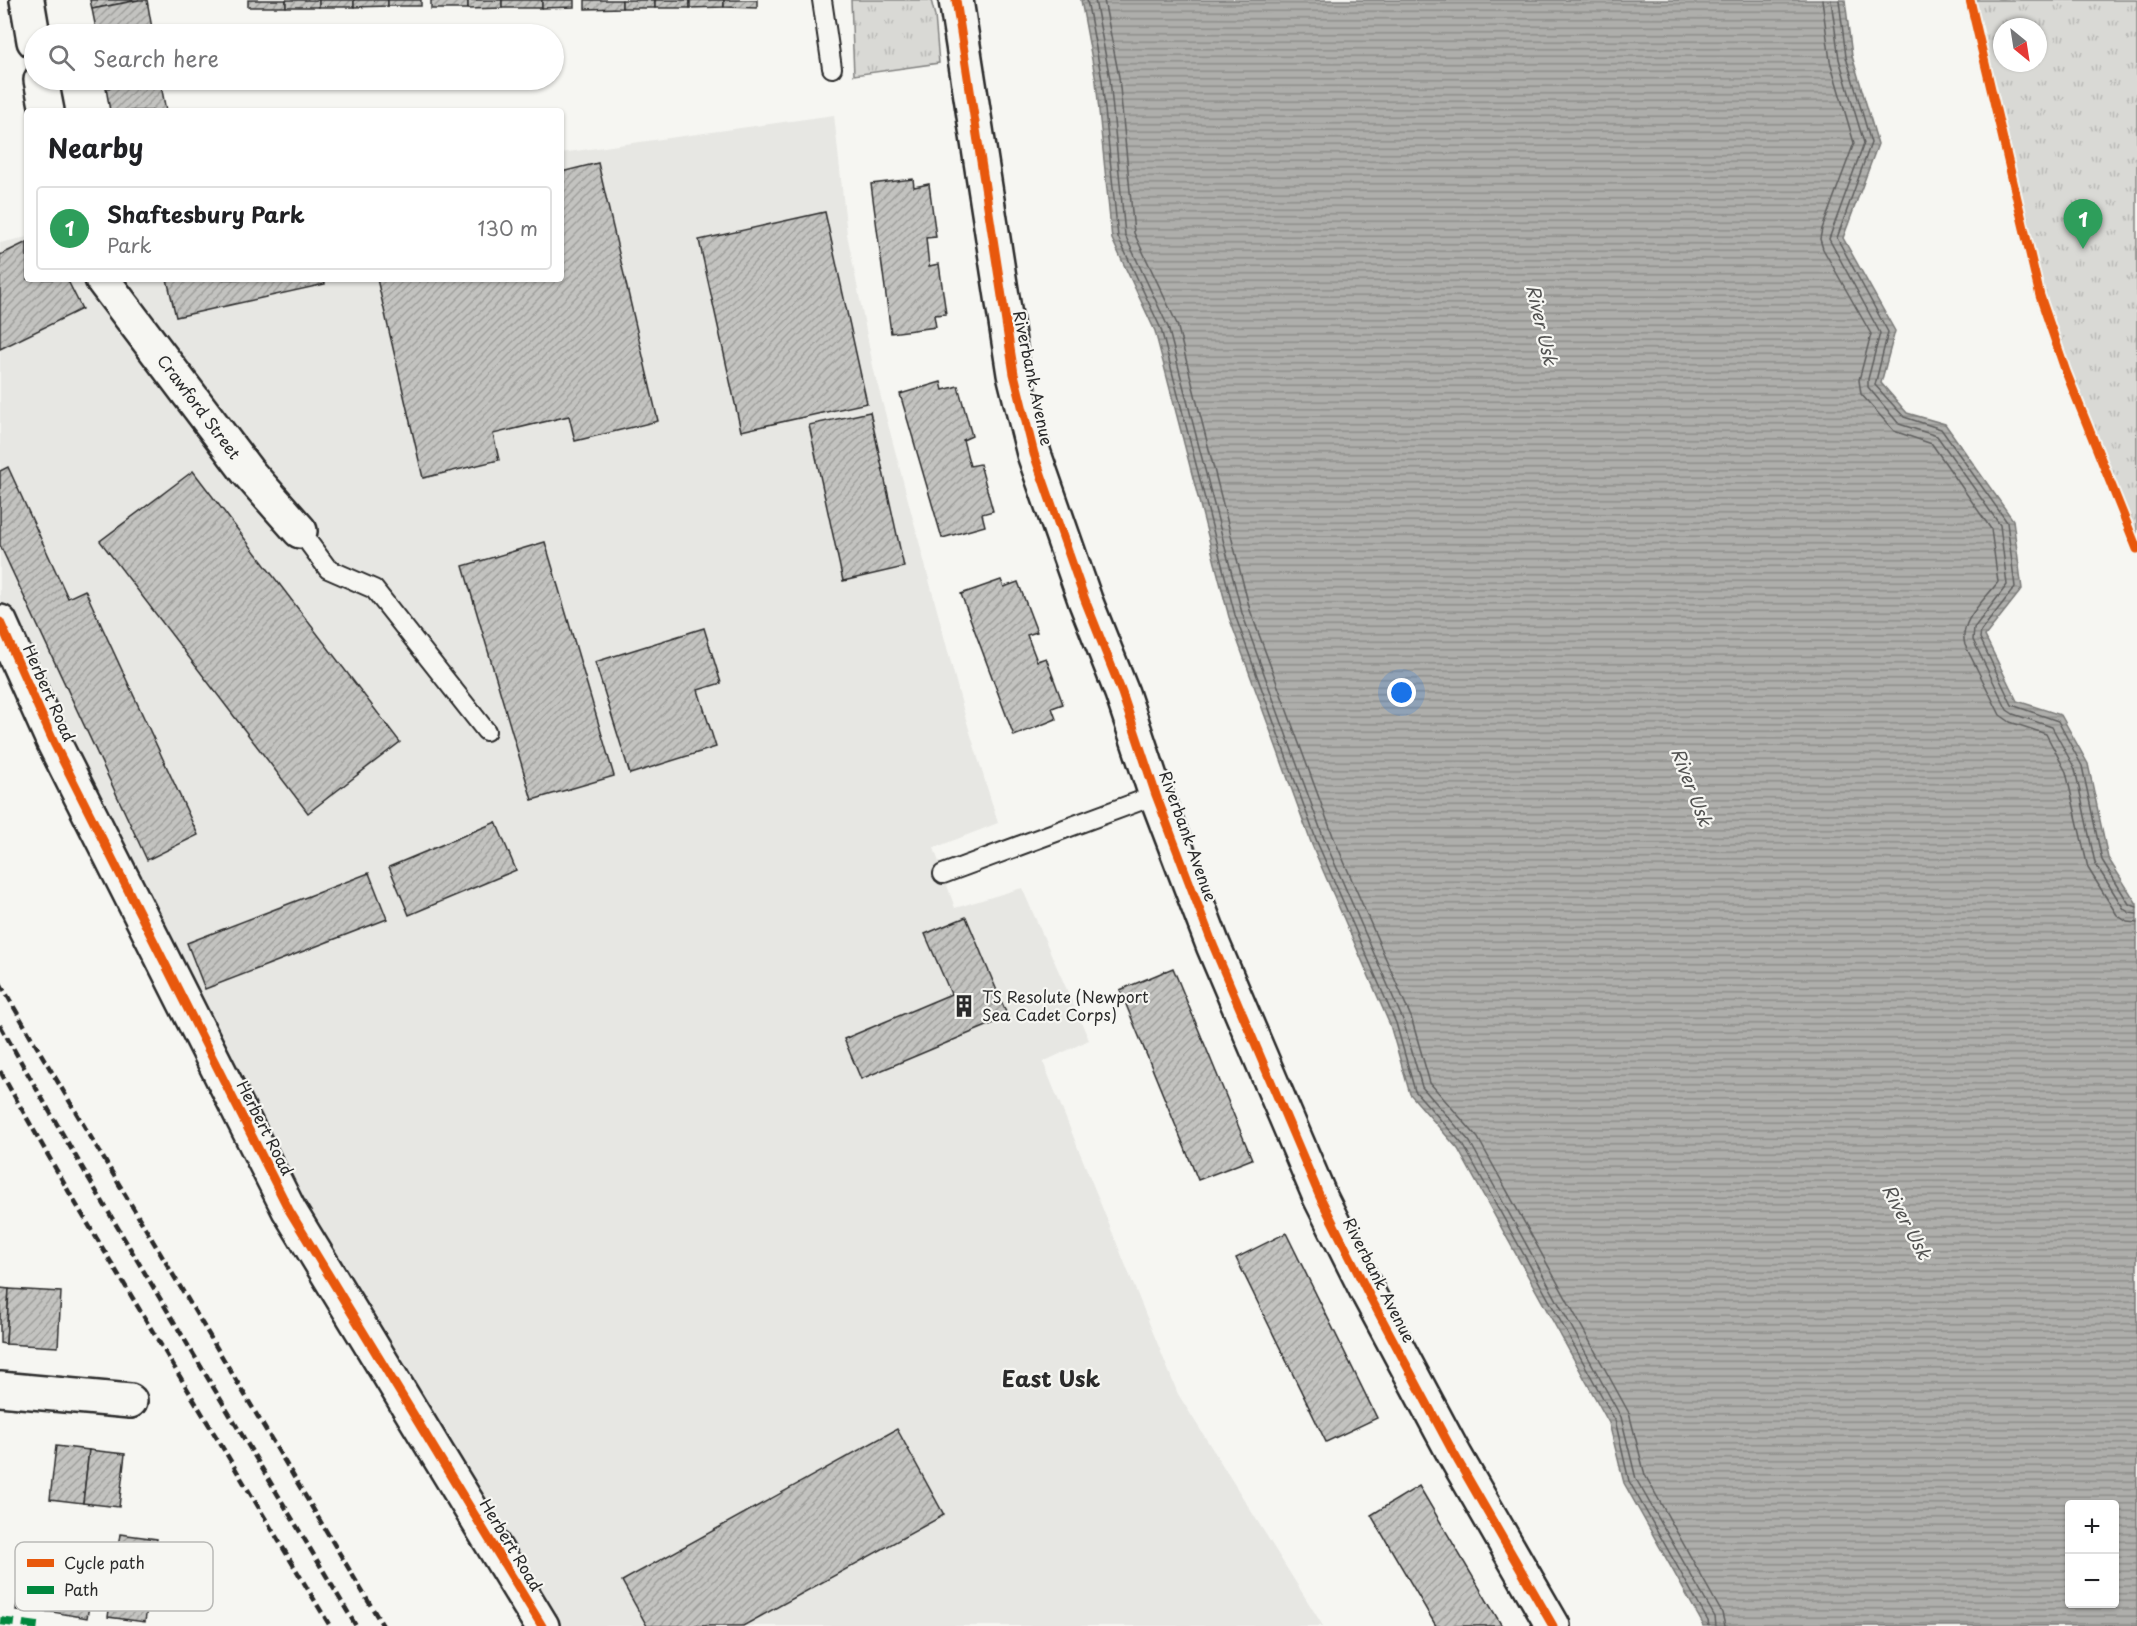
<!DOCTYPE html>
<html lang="en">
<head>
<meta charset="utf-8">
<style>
	body { margin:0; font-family:"Playpen Sans",sans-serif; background:#f2f2f2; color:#202124 }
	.controls { position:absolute; right:18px; bottom:18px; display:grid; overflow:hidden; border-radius:6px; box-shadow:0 2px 4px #0004 }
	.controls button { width:54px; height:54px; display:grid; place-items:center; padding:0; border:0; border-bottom:2px solid #e0e0e0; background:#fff; color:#202124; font:30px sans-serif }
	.compass { position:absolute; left:1993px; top:18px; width:54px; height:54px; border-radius:50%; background:#fff; box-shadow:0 2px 4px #0004; rotate:150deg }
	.you { position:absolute; left:1402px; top:693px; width:21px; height:21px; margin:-15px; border:4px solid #fff; border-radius:50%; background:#1a73e8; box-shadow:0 0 0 9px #1a73e833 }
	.badge { display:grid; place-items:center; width:39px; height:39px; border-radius:50%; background:#2b2b2b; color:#fff; font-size:20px; font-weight:700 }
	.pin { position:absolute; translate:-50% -50px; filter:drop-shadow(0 2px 3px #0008) }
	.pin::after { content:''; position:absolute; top:32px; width:21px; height:18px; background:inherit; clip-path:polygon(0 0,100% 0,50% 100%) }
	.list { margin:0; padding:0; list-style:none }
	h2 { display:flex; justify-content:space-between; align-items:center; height:78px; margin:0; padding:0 24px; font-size:26px }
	h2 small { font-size:20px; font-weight:400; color:#757577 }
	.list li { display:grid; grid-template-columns:39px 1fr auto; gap:18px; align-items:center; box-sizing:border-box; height:84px; margin:0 12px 12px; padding:0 12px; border:2px solid #e0e0e0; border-radius:6px }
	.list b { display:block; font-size:22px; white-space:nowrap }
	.list p { margin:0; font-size:20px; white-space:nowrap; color:#757577 }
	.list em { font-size:20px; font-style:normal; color:#757577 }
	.icon { flex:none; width:33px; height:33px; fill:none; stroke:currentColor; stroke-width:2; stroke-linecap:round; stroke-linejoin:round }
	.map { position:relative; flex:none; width:2137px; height:1626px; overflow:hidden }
	.search { position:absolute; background:#fff; box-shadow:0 2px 4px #0004; left:24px; top:24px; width:540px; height:66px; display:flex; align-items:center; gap:15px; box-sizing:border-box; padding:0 21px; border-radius:33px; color:#757577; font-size:22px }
	.panel { position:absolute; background:#fff; box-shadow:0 2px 4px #0004; left:24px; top:108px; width:540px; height:174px; border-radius:6px }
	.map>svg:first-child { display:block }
	.built { fill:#e7e7e3 }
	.grass { fill:url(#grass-tufts); stroke:#828280; stroke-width:1.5; fill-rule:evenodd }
	.water { fill:url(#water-rules); stroke:#7a7a78; stroke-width:1.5; fill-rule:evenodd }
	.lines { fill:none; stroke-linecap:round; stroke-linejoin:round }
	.shore { stroke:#5f5f5e; stroke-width:1.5 }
	.building { fill:url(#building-hatch); stroke:#2b2b2b; stroke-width:1.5 }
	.lane-casing { stroke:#2b2b2b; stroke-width:22 }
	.street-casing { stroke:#2b2b2b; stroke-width:38 }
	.lane { stroke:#f6f6f2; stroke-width:18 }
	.street { stroke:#f6f6f2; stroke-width:33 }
	.rail { stroke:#2b2b2b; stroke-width:4.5; stroke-dasharray:9 4.5; stroke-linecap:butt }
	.quiet { stroke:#00873e; stroke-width:8; stroke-dasharray:15 8; stroke-linecap:butt }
	.cycleway-casing { stroke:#f6f6f2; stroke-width:13 }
	.cycleway { stroke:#e8590c; stroke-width:9 }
	.labels { text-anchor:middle; stroke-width:4.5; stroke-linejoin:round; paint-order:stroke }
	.street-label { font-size:16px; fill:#2b2b2b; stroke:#f6f6f2 }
	.poi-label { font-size:16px; fill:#2b2b2b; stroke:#f6f6f2; text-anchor:start }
	.water-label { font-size:18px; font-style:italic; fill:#525251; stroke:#f6f6f2 }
	.district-label { font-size:22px; font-weight:bold; fill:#2b2b2b; stroke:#f6f6f2 }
	.key { fill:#f6f6f2; stroke:#b9b9b6; stroke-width:1.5 }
	.key-label { font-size:16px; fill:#2b2b2b }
</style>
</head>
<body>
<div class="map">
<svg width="2137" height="1626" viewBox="0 0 2137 1626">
	<defs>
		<pattern id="grass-tufts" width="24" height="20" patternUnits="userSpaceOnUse" patternTransform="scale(1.5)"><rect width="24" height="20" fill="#d9d9d5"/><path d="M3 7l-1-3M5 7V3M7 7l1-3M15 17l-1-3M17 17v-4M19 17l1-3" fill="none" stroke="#babab7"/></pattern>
		<pattern id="water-rules" width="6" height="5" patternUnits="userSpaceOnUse" patternTransform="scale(1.5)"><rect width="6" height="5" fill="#aeaeab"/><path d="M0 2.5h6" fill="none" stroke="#8e8e8b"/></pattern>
		<pattern id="building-hatch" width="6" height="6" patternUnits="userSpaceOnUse" patternTransform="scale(1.5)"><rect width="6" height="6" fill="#c3c3c0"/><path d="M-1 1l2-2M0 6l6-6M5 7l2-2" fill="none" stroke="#9f9f9c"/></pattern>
	</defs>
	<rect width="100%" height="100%" fill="#f6f6f2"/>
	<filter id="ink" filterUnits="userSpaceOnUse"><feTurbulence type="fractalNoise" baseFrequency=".0167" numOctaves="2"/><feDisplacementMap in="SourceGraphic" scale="12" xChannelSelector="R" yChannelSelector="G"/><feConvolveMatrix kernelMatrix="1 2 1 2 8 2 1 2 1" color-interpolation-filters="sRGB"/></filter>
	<g filter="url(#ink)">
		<polygon class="built" points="834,115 847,234 874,371 965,716 998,823 934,848 955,908 1022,888 1089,1040 1043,1062 1178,1394 1323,1626 542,1626 289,1210 54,743 0,605 0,243 27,237 27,279 561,279 561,153"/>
		<g class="grass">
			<polygon points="851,0 931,0 935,16 939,63 854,75"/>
			<path d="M1970 0H2137V549L2066 372 2040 296ZM2002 27H2038V63H2002Z"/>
		</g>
		<path class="water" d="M1081 0H1845L1852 56 1878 144 1843 238 1895 331 1881 383 1907 413 1945 424 2013 520 2022 589 1985 636 2017 701 2061 715 2088 764 2108 858 2137 904V1626H1704L1624 1483 1609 1423 1458 1149 1410 1094 1390 1025 1312 845 1229 617 1155 331 1112 239 1096 81ZM2070 1504H2114V1604H2070Z"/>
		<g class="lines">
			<g class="shore">
				<polyline points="1087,0 1102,80 1118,237 1161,329 1235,615 1317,842 1396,1023 1415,1091 1464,1146 1615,1420 1629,1481 1708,1621 1709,1626"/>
				<polyline points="1095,0 1110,79 1125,235 1168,327 1242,613 1324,839 1403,1020 1422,1087 1470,1142 1621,1417 1636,1479 1715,1617 1716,1626"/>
				<polyline points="1104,0 1119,77 1134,233 1177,324 1250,610 1333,836 1411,1017 1430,1083 1478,1138 1629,1413 1645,1475 1722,1613 1725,1626"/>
				<path d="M1822 0 1830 61 1854 143 1822 229 1820 239 1823 249 1871 334 1859 380 1861 394 1894 431 1932 444 1991 529 1998 582C1985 600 1958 621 1965 645L2000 715 2010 722 2046 734 2066 772 2088 868 2117 915 2127 922 2137 923"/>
				<polyline points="1831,0 1839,59 1864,143 1829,239 1880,333 1868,379 1868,387 1899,424 1937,436 2000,525 2007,585 1974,628 1973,640 2007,710 2013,714 2052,727 2075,769 2095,863 2124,909 2130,913 2137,914"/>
				<polyline points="1839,0 1846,57 1871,143 1837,238 1888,332 1875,385 1904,417 1941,429 2007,522 2015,587 1981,631 1980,638 2012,705 2058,721 2082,766 2102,860 2129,904 2137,907"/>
			</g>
		</g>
		<g class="building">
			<polygon points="90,0 139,0 92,9"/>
			<polygon points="139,0 147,0 153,34 97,34 92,9"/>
			<rect x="248" y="0" width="38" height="7"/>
			<rect x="286" y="0" width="33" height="7"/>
			<rect x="319" y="0" width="35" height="7"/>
			<polygon points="354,0 388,0 388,6 354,7"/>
			<rect x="388" y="0" width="33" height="6"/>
			<rect x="431" y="0" width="37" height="9"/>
			<polygon points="468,0 502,0 502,8 468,9"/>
			<rect x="502" y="0" width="40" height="8"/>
			<polygon points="542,0 574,0 574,7 542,8"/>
			<polygon points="585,0 622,0 622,8 585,9"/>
			<rect x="622" y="0" width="33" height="8"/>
			<rect x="655" y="0" width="35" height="8"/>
			<polygon points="690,0 724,0 724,7 690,8"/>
			<polygon points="724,0 757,0 757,8 724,7"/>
			<polygon points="154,80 160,80 166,111 110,111 106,88"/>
			<polygon points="598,163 658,421 575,441 569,416 493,434 499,460 423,478 377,279 561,279 561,172"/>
			<polygon points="913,179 914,187 929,184 936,237 926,238 929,266 939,264 946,314 934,315 936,327 891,333 871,184"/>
			<polygon points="825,212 867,403 741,431 699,240"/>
			<polygon points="27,242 27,279 67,279 82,309 0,349 0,255"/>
			<polygon points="167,279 324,279 325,284 176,317"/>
			<polygon points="941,382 943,390 958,386 972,436 963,440 970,466 980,464 993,511 982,514 985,526 942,538 900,394"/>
			<polygon points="870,412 904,567 843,581 809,425"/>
			<polygon points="8,467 68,598 85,590 198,835 147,860 0,545 0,471"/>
			<polygon points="193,471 400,742 308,813 100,541"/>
			<polygon points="545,542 614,776 532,800 463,566"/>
			<polygon points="1001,580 1004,587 1018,582 1037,632 1027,635 1037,661 1046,658 1063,704 1052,708 1056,719 1014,736 961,594"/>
			<polygon points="704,628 721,683 698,690 716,747 630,774 595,662"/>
			<polygon points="496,822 516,870 409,915 389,867"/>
			<polygon points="369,873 387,919 205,989 187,943"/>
			<polygon points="966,917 1008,1017 861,1079 844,1039 951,994 925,934"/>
			<polygon points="1173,968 1252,1159 1198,1180 1120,990"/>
			<polygon points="1286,1233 1377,1418 1326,1442 1236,1258"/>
			<polygon points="0,1288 9,1289 6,1344 0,1343"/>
			<polygon points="9,1289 61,1292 58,1347 6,1344"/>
			<polygon points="897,1429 944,1515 743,1626 647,1626 622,1581"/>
			<polygon points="56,1446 89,1450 83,1503 50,1499"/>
			<polygon points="89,1450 125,1454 119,1507 83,1503"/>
			<polygon points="1419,1486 1502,1626 1436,1626 1371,1515"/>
			<polygon points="120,1534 157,1539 145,1622 108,1617"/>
			<polygon points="59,1570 94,1575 87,1618 52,1612"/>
			<polygon points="21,1575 57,1579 52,1612 16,1610"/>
		</g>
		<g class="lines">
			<g class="lane-casing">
				<g id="lane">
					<polyline points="822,0 832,68"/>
					<polyline points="300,531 328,569 374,589 486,731"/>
					<polyline points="943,874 1156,795"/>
				</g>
			</g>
			<g class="street-casing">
				<g id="street">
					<polyline points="27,0 34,41"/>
					<polyline points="956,0 1014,374 1034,454 1085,600 1122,693 1156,795 1213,945 1320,1197 1369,1295 1454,1454 1553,1626"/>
					<polyline points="41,80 47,111"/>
					<polyline points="102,279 247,471 300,531"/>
					<polyline points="0,622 54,743 289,1210 542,1626"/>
					<polyline points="0,1389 130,1401"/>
				</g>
			</g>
			<use href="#lane" class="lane"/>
			<use href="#street" class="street"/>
			<g class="rail">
				<polyline points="0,983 34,1042 383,1626"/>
				<path d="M0 1025C115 1228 238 1426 356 1626"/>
				<polyline points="0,1071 73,1199 330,1626"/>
			</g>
			<polyline class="quiet" points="0,1621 38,1626"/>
			<g class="cycleway-casing">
				<g id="cycleway">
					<polyline points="956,0 1014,374 1034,454 1085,600 1122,693 1156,795 1213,945 1320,1197 1369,1295 1454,1454 1553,1626"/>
					<polyline points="1970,0 2040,296 2066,372 2137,549"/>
					<polyline points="0,622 54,743 289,1210 542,1626"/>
				</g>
			</g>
			<use href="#cycleway" class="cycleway"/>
		</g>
	</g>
	<defs>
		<g id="building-bare" transform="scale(1.8)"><path d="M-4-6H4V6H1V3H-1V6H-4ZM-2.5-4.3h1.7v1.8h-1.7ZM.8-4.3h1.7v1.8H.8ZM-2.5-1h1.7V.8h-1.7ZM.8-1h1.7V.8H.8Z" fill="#2b2b2b" stroke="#f6f6f2" stroke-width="2.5" paint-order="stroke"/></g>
	</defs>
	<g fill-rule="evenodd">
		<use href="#building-bare" x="964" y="1006"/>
	</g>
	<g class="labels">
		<g class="street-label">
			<text transform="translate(1033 378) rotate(78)" y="6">Riverbank Avenue</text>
			<text transform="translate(199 407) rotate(53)" y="6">Crawford Street</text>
			<text transform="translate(49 693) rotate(66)" y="6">Herbert Road</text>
			<text transform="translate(1188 836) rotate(70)" y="6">Riverbank Avenue</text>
			<text transform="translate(265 1128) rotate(63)" y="6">Herbert Road</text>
			<text transform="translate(1379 1280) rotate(63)" y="6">Riverbank Avenue</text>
			<text transform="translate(511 1545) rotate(59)" y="6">Herbert Road</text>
		</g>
		<g class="poi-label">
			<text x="982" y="1003">TS Resolute (Newport<tspan x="982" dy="18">Sea Cadet Corps)</tspan></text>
		</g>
		<g class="water-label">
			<text transform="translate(1541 325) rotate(77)" y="6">River Usk</text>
			<text transform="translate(1691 787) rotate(69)" y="6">River Usk</text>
			<text transform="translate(1906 1222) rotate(62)" y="6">River Usk</text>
		</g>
		<g class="district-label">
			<text x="1051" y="1387">East Usk</text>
		</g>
	</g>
	<rect x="15" y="1542" width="198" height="69" rx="9" class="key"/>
	<rect x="27" y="1559" width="27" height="8" fill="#e8590c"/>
	<rect x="27" y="1586" width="27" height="8" fill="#00873e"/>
	<g class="key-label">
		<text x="64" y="1569">Cycle path</text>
		<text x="64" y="1596">Path</text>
	</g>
</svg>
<div class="controls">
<button>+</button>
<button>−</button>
</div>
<svg class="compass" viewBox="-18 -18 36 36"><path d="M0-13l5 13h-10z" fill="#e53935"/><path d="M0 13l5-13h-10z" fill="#757577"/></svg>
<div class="you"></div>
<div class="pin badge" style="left:2083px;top:249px;background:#2e9e5b">1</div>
<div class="search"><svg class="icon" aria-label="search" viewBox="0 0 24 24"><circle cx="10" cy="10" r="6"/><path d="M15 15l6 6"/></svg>Search here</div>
<section class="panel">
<h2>Nearby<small></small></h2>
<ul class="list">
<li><span class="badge" style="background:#2e9e5b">1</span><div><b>Shaftesbury Park</b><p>Park</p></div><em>130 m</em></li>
</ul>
</section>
</div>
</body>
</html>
